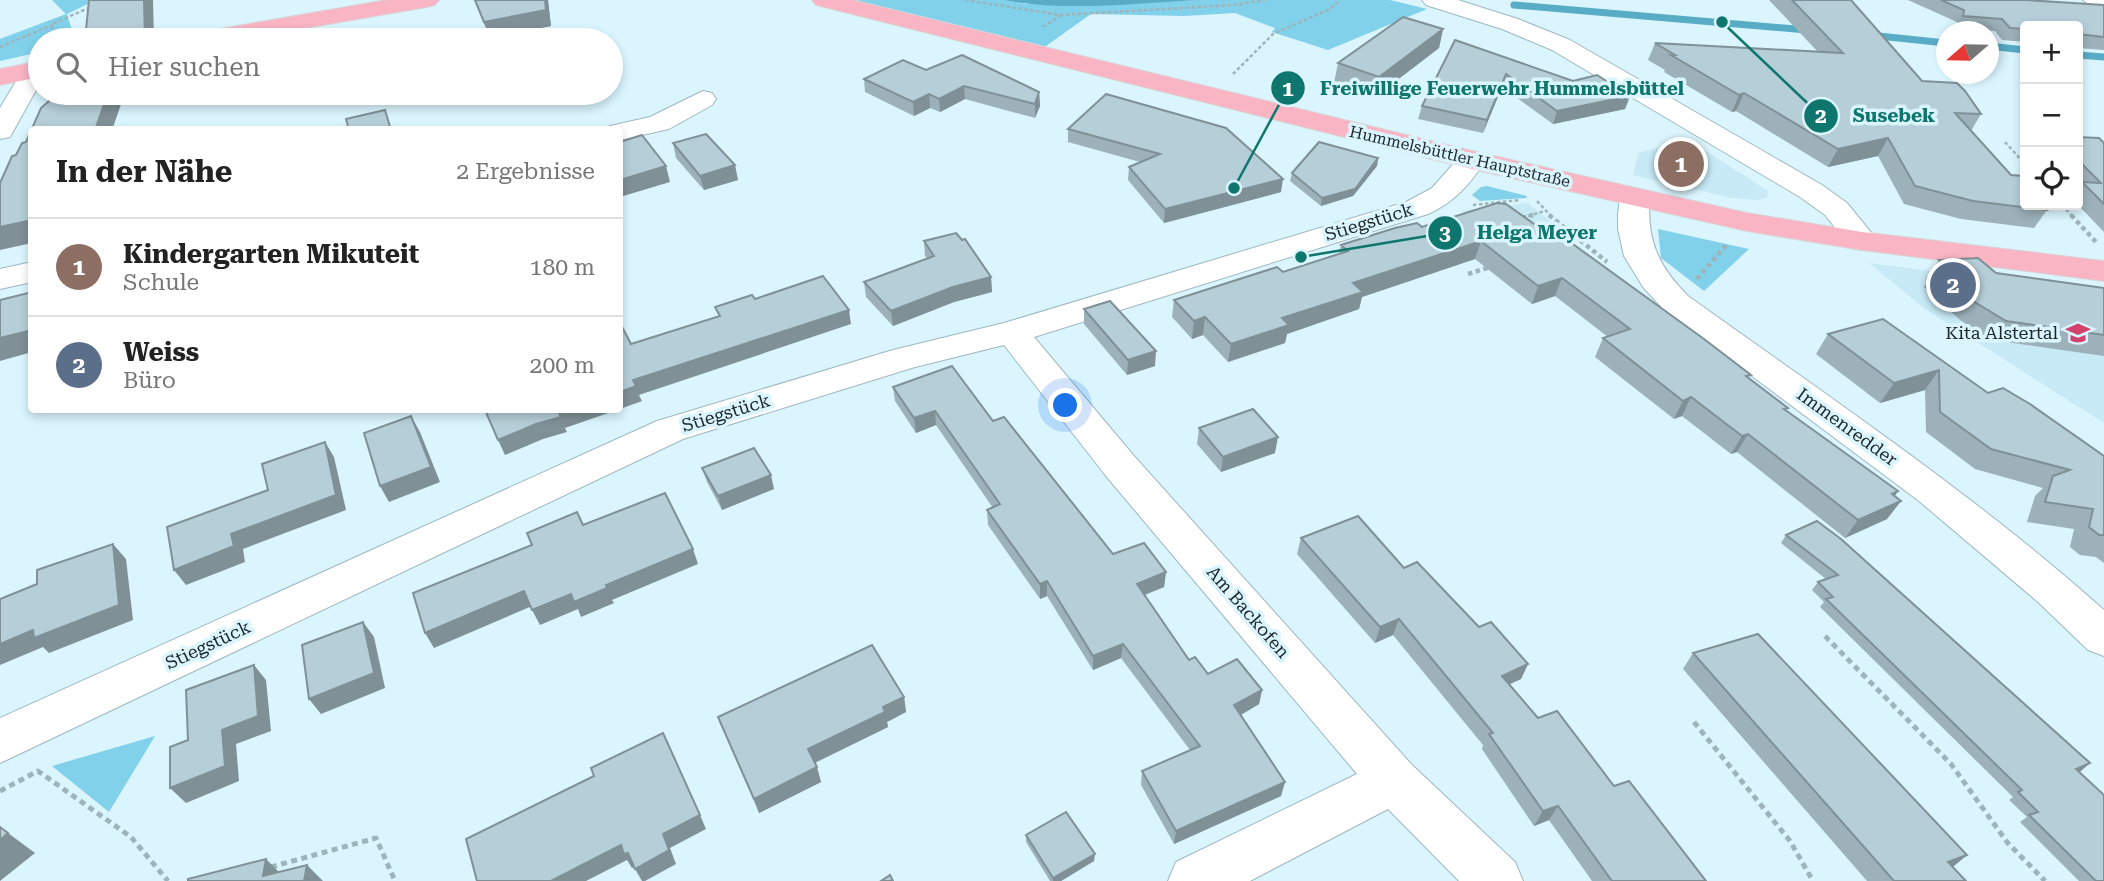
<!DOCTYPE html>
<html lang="de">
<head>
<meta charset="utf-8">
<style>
	body { margin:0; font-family:"Roboto Serif",serif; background:#f6f6f6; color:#222 }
	.controls { position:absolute; right:21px; top:21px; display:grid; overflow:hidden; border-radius:7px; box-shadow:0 4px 10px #0003 }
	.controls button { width:63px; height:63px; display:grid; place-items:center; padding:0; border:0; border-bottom:2px solid #e0e0e0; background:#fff; color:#222; font:35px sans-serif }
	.compass { position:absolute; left:1936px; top:21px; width:63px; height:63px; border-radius:50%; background:#fff; box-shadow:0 4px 10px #0003; rotate:250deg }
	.you { position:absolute; left:1066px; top:406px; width:24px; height:24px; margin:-18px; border:5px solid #fff; border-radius:50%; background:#1a73e8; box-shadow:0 0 0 10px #1a73e833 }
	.badge { display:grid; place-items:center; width:46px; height:46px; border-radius:50%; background:#2563eb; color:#fff; font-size:23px; font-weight:700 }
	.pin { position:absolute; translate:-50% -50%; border:4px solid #fff; box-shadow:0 2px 7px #0006 }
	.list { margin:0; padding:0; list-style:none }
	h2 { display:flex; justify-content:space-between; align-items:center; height:91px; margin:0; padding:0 28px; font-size:30px }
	h2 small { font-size:23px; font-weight:400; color:#767676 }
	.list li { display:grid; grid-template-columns:46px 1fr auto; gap:21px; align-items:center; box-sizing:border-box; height:98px; padding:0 28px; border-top:2px solid #e0e0e0 }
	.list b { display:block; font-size:26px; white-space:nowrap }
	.list p { margin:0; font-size:23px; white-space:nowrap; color:#767676 }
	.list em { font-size:23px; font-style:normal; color:#767676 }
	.icon { flex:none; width:38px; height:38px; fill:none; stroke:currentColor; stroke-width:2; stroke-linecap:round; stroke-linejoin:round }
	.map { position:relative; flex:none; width:2104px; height:881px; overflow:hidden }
	.search { position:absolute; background:#fff; box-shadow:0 4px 10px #0003; left:28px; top:28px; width:595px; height:77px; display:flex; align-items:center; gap:18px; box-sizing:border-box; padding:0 24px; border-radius:38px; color:#767676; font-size:26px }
	.panel { position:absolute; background:#fff; box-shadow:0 4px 10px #0003; left:28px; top:126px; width:595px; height:287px; border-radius:7px }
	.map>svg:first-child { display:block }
	.built { fill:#c7eaf6 }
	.green { fill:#81d1eb }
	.water { fill:#58acc6 }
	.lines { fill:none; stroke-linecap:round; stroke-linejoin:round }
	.stream { stroke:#58acc6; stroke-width:7 }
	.minor-casing { stroke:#9eb7c0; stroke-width:2 }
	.major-casing { stroke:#d6d8d9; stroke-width:2 }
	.path-far2 { stroke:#9eb4bb; stroke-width:2.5; stroke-dasharray:3.5 2.5; stroke-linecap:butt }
	.path-far1 { stroke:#9eb4bb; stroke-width:4.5; stroke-dasharray:4.5 3.5; stroke-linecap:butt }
	.path { stroke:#9eb4bb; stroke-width:5; stroke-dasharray:6 4.5; stroke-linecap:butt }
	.minor { fill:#fff; fill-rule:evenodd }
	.major { fill:#f9b5c4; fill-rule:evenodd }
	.wall { fill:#9cb1b9 }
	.shaded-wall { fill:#7f9096 }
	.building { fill:#b5ced7; stroke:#7f9096; stroke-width:2 }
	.labels { text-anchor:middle; stroke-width:7; stroke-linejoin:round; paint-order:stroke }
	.far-street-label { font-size:16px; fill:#1e282b; stroke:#daf5fe }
	.street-label { font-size:18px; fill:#1e282b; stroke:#daf5fe }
	.poi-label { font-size:18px; fill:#1e282b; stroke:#daf5fe; text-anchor:end }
	.leader { fill:none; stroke:#0f766e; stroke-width:2.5 }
	.callout-dot { fill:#0f766e; stroke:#daf5fe; stroke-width:2.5 }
	.mark-label { font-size:21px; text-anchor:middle; font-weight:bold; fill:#fff }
	.callout-label { font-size:19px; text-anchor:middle; font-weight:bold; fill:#0f766e; stroke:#daf5fe; stroke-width:7; stroke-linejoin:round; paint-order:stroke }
</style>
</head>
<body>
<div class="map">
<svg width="2104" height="881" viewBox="0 0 2104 881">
	<rect width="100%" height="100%" fill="#daf5fe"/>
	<g class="built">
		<polygon points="1689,140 1768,191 1767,197 1759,200 1732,198 1633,175 1638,153"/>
		<polygon points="1528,203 1570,237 1519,253 1461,211"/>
		<polygon points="1869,263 2104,293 2104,423 1925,309"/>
	</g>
	<g class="green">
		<polygon points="52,0 96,0 67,14 75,40 40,40 40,52 0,61 0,39 66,14"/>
		<polygon points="829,0 1003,0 1026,4 1088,4 1200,0 1390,0 1427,9 1328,50 1272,32 1275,28 1235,13 1184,16 1091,14 1039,51"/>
		<polygon points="1487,186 1527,196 1526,198 1480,201 1472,195 1481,187"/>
		<polygon points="1658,229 1749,249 1704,291 1661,258"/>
		<polygon points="155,736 109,812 52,766"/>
	</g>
	<path class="water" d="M1003 0H1200C1136 3 1067 12 1003 0Z"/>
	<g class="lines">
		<g class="stream">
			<polyline points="1514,5 1807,30"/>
			<polyline points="1869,35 1946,43"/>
			<polyline points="1988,46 2025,50"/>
			<polyline points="2078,55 2104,57"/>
		</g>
		<g class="minor-casing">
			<g id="minor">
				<polygon points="1422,0 1458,0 1518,19 1570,40 1822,185 1847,203 1878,241 1873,248 1862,250 1851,248 1825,215 1800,197 1552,50 1502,29 1426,5"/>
				<polygon points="2083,0 2104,0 2104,13 2096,11"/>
				<polygon points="35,62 40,64 40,83 10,137 0,139 0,108 26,65"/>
				<polygon points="703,91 712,93 716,99 712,105 669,129 620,140 620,130 608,130 610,126 650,117"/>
				<path d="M1472 151 1482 154 1486 160C1470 184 1455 202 1428 214L1034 337 1134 456 1412 765 1515 862 1523 881H1459L1388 809 1250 881H1168L1176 862 1357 774 1106 476 1004 345 915 367 683 439 0 763V718L657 421 893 350 1004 323 1406 202 1432 188 1462 154Z"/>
				<path d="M1635 188 1646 191 1650 197C1646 239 1658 266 1688 296 1829 397 1974 494 2104 610V656L2088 650 2038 602 1919 501 1664 310 1643 287 1624 256 1618 229V214L1620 197 1624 191Z"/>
				<polygon points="32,262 32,282 0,289 0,269"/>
			</g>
		</g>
		<g class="major-casing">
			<g id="major">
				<polygon points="387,0 439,0 435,5 427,7 237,40 185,40 188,35 197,33"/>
				<polygon points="812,0 852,0 1472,151 1747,213 1862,232 2104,261 2104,281 1862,250 1747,231 1472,169 816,5"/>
				<polygon points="40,61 40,77 0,85 0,69"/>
			</g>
		</g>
		<g class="path-far2">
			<polyline points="965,0 1061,15 1233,5 1265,0"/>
			<polyline points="1043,27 1061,15"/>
			<polyline points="47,40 54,23 91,7"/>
			<polyline points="0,47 54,24"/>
			<polyline points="1233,74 1273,34 1330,9 1340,0"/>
			<polyline points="2005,142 2025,164"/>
			<polyline points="1537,201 1551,216"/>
			<polyline points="1473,205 1520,200"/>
			<polyline points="2062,205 2072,216"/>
			<polyline points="1528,216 1545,211"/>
		</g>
		<g class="path-far1">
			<polyline points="1549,215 1607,262"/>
			<polyline points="2071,215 2097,243"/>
			<polyline points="1522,218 1533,215"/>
			<polyline points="1468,274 1490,267"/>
			<polyline points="1697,279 1728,243"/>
		</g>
		<g class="path">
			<polyline points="1825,636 1951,764 2007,842 2045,881"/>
			<polyline points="1694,722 1790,841 1813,881"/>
			<polyline points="0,791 38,771 131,837 168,881"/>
			<polyline points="271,867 376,838 395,881"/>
		</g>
		<use href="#minor" class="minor"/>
		<use href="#major" class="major"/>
	</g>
	<g class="wall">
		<polygon points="474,0 548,0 551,26 490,38"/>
		<polygon points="1769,0 1851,0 1922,81 1981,114 1971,131 2011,175 2047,210 2034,228 1961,219 1904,204 1878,156 1828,167 1736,111 1732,112 1664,72 1665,70 1648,60 1655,43 1818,52"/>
		<polygon points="1908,0 2026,0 2104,5 2104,50 2078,48 2078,26 2025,26 2025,42 2002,40 1995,31 1956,28 1957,22"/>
		<polygon points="1443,29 1439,48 1375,97 1334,83 1338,63"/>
		<polygon points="1455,40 1573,81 1630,96 1625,109 1553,124 1502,87 1483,133 1418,119 1422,106"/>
		<polygon points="926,70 1039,92 1040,106 1035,118 965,99 940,112 930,108 914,116 865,92 864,79"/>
		<polygon points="1106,94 1281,192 1164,223 1128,180 1129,167 1140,162 1068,142 1068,129"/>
		<polygon points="2078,137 2104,143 2104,232 2078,205"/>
		<polygon points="673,143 738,180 704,190 676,158"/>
		<polygon points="1378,158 1377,166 1353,196 1321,206 1290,181 1292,173"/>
		<polygon points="1497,203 1748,378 1786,411 1898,491 1895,496 1901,501 1887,519 1845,538 1737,452 1731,454 1682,416 1674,419 1595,357 1603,338 1608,337 1555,296 1532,304 1475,259 1362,297 1359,309 1287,334 1285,343 1228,362 1203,335 1192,339 1172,317 1174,300 1283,272 1339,254 1341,245 1422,227"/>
		<polygon points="924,241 991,277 992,292 954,302 893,326 866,297 864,282 927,258 925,256"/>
		<polygon points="1939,260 1996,273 2104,288 2104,356 1992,340 1960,320 1924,287 1928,281 1926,279"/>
		<polygon points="1084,309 1155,366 1127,375 1084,324"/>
		<polygon points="1883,319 1988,393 2104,456 2104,563 2096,557 2080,555 2070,547 2074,529 2027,522 2035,496 2043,488 1975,469 1926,432 1925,390 1880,403 1816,354 1828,334"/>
		<polygon points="893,387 993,421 1113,554 1166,572 1164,587 1145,595 1189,660 1208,674 1262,690 1259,704 1241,715 1281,796 1174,844 1141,785 1142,771 1190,750 1121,658 1093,670 1047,596 1040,599 988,525 987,510 993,508 936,425 916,433 895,401"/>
		<polygon points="1199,428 1275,453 1221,472 1197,444"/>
		<polygon points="702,468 774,489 722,510 707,482"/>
		<polygon points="1817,521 2081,771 2079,772 2104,881 2079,881 2020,822 2027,817 2009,800 2013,797 1820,607 1824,602 1812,590 1818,582 1826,579 1781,543 1786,535"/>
		<polygon points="1301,538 1404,568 1479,627 1528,664 1521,679 1509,684 1538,718 1614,786 1706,881 1592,881 1549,820 1534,826 1482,749 1483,745 1393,635 1375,643 1297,554"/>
		<polygon points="1693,653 1967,855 1953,867 1966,881 1867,881 1683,669"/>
		<polygon points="904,697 906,712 887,722 888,727 815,763 821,782 759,813 718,717"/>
		<polygon points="1026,835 1094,861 1061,881 1050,881 1026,842"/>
	</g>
	<g class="shaded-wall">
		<polygon points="144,0 153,0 154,40 145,40"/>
		<polygon points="545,0 548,0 551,26 490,38 484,22"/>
		<polygon points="1443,29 1439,48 1375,97 1379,77"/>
		<polygon points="1506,74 1502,87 1483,133 1487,120"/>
		<polygon points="964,86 965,99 940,112 939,99"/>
		<polygon points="1039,92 1040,106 1035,118 1035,104"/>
		<polygon points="108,93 125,93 112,130 95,130"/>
		<polygon points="1744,93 1736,111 1732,112 1739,95"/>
		<polygon points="929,94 930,108 914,116 913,102"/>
		<polygon points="1630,96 1625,109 1553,124 1557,111"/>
		<polygon points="1888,138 1878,156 1828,167 1838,149"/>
		<polygon points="1378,158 1377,166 1353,196 1321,206 1322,198"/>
		<polygon points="735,165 738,180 704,190 700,176"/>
		<polygon points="666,166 670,182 620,197 620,180"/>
		<polygon points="1283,179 1281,192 1164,223 1165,209"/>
		<polygon points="32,220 32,243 0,250 0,227"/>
		<polygon points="1481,241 1475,259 1362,297 1359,309 1287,334 1285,343 1228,362 1231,344 1353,283"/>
		<polygon points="991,277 992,292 954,302 893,326 891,311 953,287"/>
		<polygon points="1562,278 1555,296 1532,304 1538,286"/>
		<polygon points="849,310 851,324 639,395 642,401 620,409 620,392 633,380"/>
		<polygon points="1205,317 1203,335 1192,339 1194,321"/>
		<polygon points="32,330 32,352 0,361 0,338"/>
		<polygon points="1156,351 1155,366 1127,375 1128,360"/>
		<polygon points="1939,370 1925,390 1880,403 1894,383"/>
		<polygon points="1691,397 1682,416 1674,419 1683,401"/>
		<polygon points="569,410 617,410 565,428 567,432 543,439 505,455 498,440"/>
		<polygon points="935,411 936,425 916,433 914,418"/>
		<polygon points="411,416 420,432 440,482 389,502 380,486"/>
		<polygon points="1748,434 1737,452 1731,454 1742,436"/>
		<polygon points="1278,437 1275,453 1221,472 1223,457"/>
		<polygon points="325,442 334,457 346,510 243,549 245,562 186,585 174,570 231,534"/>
		<polygon points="771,475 774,489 722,510 718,496"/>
		<polygon points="1898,491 1886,507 1901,501 1887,519 1845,538 1858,520 1892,494"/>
		<polygon points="113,544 126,559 133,620 49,653 43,647 0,665 0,644"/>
		<polygon points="693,549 698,564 612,600 614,603 581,617 578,609 540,625 532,610 571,594 606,585"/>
		<polygon points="1166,572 1164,587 1136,598 1137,584"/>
		<polygon points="1047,581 1047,596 1040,599 1040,584"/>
		<polygon points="524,591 532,606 434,648 425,633"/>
		<polygon points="1399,619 1393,635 1375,643 1380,627"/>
		<polygon points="363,622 374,637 385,688 321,714 309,699"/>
		<polygon points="1123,644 1121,658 1093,670 1093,656"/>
		<polygon points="1528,664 1521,679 1495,691 1502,676"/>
		<polygon points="254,665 266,680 271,731 236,744 239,781 186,803 170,788 222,730"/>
		<polygon points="1262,690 1259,704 1232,720 1234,705"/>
		<polygon points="904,697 906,712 887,722 888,727 812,764 808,749 883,707"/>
		<polygon points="2090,763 2081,771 2067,776 2076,769"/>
		<polygon points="817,767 821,782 759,813 754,799"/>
		<polygon points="1285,782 1281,796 1174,844 1176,831"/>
		<polygon points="1558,806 1549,820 1534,826 1543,811"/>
		<polygon points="700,815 706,829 670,848 676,864 645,881 642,881 635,869 663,834"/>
		<polygon points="8,833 35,853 0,881 0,840"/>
		<polygon points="621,845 628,853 636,866 632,868 627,860 586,881 551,881"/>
		<polygon points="1095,854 1094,861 1061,881 1053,881 1053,878"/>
		<polygon points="1967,855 1950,869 1948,862"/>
		<polygon points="266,859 286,879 263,876"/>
		<polygon points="307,865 323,881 304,881"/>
	</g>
	<g class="building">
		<polygon points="89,0 144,0 145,40 85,40"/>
		<polygon points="475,0 545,0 546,10 484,22"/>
		<polygon points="1792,0 1851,0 1922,81 1957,83 1965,91 1981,114 1955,113 2011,175 2024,176 2025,178 2025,205 2044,205 2047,210 1973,201 1915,186 1888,138 1838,149 1744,93 1739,95 1671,55 1675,55 1655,43 1843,53"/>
		<polygon points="1941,0 2026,0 2104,5 2104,37 2078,34 2078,26 2025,26 2025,29 2010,28 2002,19 1963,16 1964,10"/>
		<polygon points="1403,17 1443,29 1379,77 1338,63"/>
		<polygon points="1455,40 1573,81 1597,75 1630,96 1557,111 1506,74 1487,120 1422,106"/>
		<polygon points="962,55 1039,92 1035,104 964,86 939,99 929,94 913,102 864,79 903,60 926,70"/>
		<polygon points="58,93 108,93 95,130 32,130 32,220 0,227 0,183 12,156 16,155 22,143 26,142 41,108"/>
		<polygon points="1106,94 1226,128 1283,179 1165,209 1129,167 1160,154 1068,129"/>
		<polygon points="385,110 391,130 349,130 346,119"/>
		<polygon points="706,134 735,165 700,176 673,143"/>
		<polygon points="642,135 666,166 620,180 620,142"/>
		<polygon points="2078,137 2099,138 2104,143 2104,204 2082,182 2101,183 2078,160"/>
		<polygon points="1319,142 1378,158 1355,189 1322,198 1292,173"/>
		<polygon points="1497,203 1506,204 1551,236 1559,234 1704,339 1751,375 1746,376 1788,408 1784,409 1898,491 1892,494 1901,501 1858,520 1748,434 1742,436 1691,397 1683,401 1603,338 1630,329 1562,278 1538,286 1481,241 1353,283 1363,292 1282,318 1289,325 1231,344 1205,317 1194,321 1174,300 1277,267 1283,272 1348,251 1341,245 1395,228 1417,223 1422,227"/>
		<polygon points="956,233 962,240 965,239 991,277 953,287 891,311 864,282 934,256 924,241"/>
		<polygon points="1978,258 1996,273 2104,288 2104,335 2006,321 1973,301 1937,268 1947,267 1939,260"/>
		<polygon points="823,276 849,310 633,380 636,386 620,392 620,323 631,344 720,316 715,307 752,295 755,299"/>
		<polygon points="32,292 32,330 0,338 0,300"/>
		<polygon points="1110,301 1156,351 1128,360 1084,309"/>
		<polygon points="1883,319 1988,393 2003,388 2030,404 2104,456 2104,535 2099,535 2089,527 2093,509 2045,502 2053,476 2070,470 1991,449 1940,412 1939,370 1894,383 1828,334"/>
		<polygon points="952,366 993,421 1004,417 1113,554 1144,543 1166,572 1137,584 1189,660 1195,657 1208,674 1237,659 1262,690 1234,705 1285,782 1176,831 1142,771 1200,746 1123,644 1093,656 1047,581 1040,584 987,510 1000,504 935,411 914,418 893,387"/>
		<polygon points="1253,409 1278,437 1223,457 1199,428"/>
		<polygon points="485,410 569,410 559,413 561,417 536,424 498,440"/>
		<polygon points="411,416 431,467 380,486 364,433"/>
		<polygon points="325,442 336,495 231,534 234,546 174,570 167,527 268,490 262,464"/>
		<polygon points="754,448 771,475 718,496 702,468"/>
		<polygon points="665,493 693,549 606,585 607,588 574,602 571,594 532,610 524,591 425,633 413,593 532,545 527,533 577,512 583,525"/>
		<polygon points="1358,516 1404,568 1417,562 1479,627 1491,622 1528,664 1502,676 1538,718 1557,711 1614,786 1629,781 1706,881 1612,881 1558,806 1543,811 1489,734 1493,733 1399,619 1380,627 1301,538"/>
		<polygon points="1817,521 1841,539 2090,763 2076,769 2104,795 2104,881 2096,881 2029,815 2038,812 2018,792 2022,790 1826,599 1833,597 1818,582 1838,575 1786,535"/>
		<polygon points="113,544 119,605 34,638 33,630 0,644 0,599 37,584 37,570"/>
		<polygon points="363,622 374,673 309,699 302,645"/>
		<polygon points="1758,634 1967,855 1948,862 1966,881 1894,881 1693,653"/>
		<polygon points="872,645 904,697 883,707 885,712 808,749 817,767 754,799 718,717"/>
		<polygon points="254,665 258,716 222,730 225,766 170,788 170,747 188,740 186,690"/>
		<polygon points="663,733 700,815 663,834 669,850 635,869 628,853 624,854 621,845 551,881 477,881 466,839 594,776 591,768"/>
		<polygon points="1066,812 1095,854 1053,878 1026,835"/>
		<polygon points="0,827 8,833 0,840"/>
		<polygon points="266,859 263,876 307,865 304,881 188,881 188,879"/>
		<polygon points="890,875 893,881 881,881"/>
	</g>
	<defs>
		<g id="school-bare" transform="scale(1.89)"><path d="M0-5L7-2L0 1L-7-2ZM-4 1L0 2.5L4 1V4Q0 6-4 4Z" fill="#d1436c" stroke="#daf5fe" stroke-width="2.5" paint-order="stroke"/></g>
	</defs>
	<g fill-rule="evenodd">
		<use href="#school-bare" x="2078" y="333"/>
	</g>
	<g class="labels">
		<g class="far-street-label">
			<text transform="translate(1460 156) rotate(13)" y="6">Hummelsbüttler Hauptstraße</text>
		</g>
		<g class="street-label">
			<text transform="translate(1369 222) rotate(-17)" y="6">Stiegstück</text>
			<text transform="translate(726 413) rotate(-17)" y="6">Stiegstück</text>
			<text transform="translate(1847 427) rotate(36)" y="6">Immenredder</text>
			<text transform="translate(1248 612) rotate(49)" y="6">Am Backofen</text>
			<text transform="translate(208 645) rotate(-25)" y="6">Stiegstück</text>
		</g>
		<g class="poi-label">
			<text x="2058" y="339">Kita Alstertal</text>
		</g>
	</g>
	<path class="leader" d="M1234 188L1288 88M1722 22L1821 116M1301 257L1445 233"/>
	<g class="callout-dot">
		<circle cx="1234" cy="188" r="7"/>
		<circle cx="1722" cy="22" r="7"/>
		<circle cx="1301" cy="257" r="7"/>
		<circle cx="1288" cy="88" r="18"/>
		<circle cx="1821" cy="116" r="18"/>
		<circle cx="1445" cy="233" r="18"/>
	</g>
	<g class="mark-label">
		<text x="1288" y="96">1</text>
		<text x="1821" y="123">2</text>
		<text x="1445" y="240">3</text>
	</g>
	<g class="callout-label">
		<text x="1502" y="95">Freiwillige Feuerwehr Hummelsbüttel</text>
		<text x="1894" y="122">Susebek</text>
		<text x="1537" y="239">Helga Meyer</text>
	</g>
</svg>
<div class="controls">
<button>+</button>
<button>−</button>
<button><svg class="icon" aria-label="locate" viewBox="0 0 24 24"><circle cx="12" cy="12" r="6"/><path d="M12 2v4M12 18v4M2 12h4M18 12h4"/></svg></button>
</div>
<svg class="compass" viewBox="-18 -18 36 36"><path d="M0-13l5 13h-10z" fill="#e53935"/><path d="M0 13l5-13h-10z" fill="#767676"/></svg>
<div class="you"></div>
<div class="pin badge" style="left:1681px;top:164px;background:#8d6e63">1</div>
<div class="pin badge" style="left:1953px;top:285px;background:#5c6f8a">2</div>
<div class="search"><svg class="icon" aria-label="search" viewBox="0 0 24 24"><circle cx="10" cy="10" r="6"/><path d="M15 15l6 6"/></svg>Hier suchen</div>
<section class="panel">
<h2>In der Nähe<small>2 Ergebnisse</small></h2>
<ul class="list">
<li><span class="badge" style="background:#8d6e63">1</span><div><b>Kindergarten Mikuteit</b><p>Schule</p></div><em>180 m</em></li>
<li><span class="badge" style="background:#5c6f8a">2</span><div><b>Weiss</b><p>Büro</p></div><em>200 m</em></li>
</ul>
</section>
</div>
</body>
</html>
